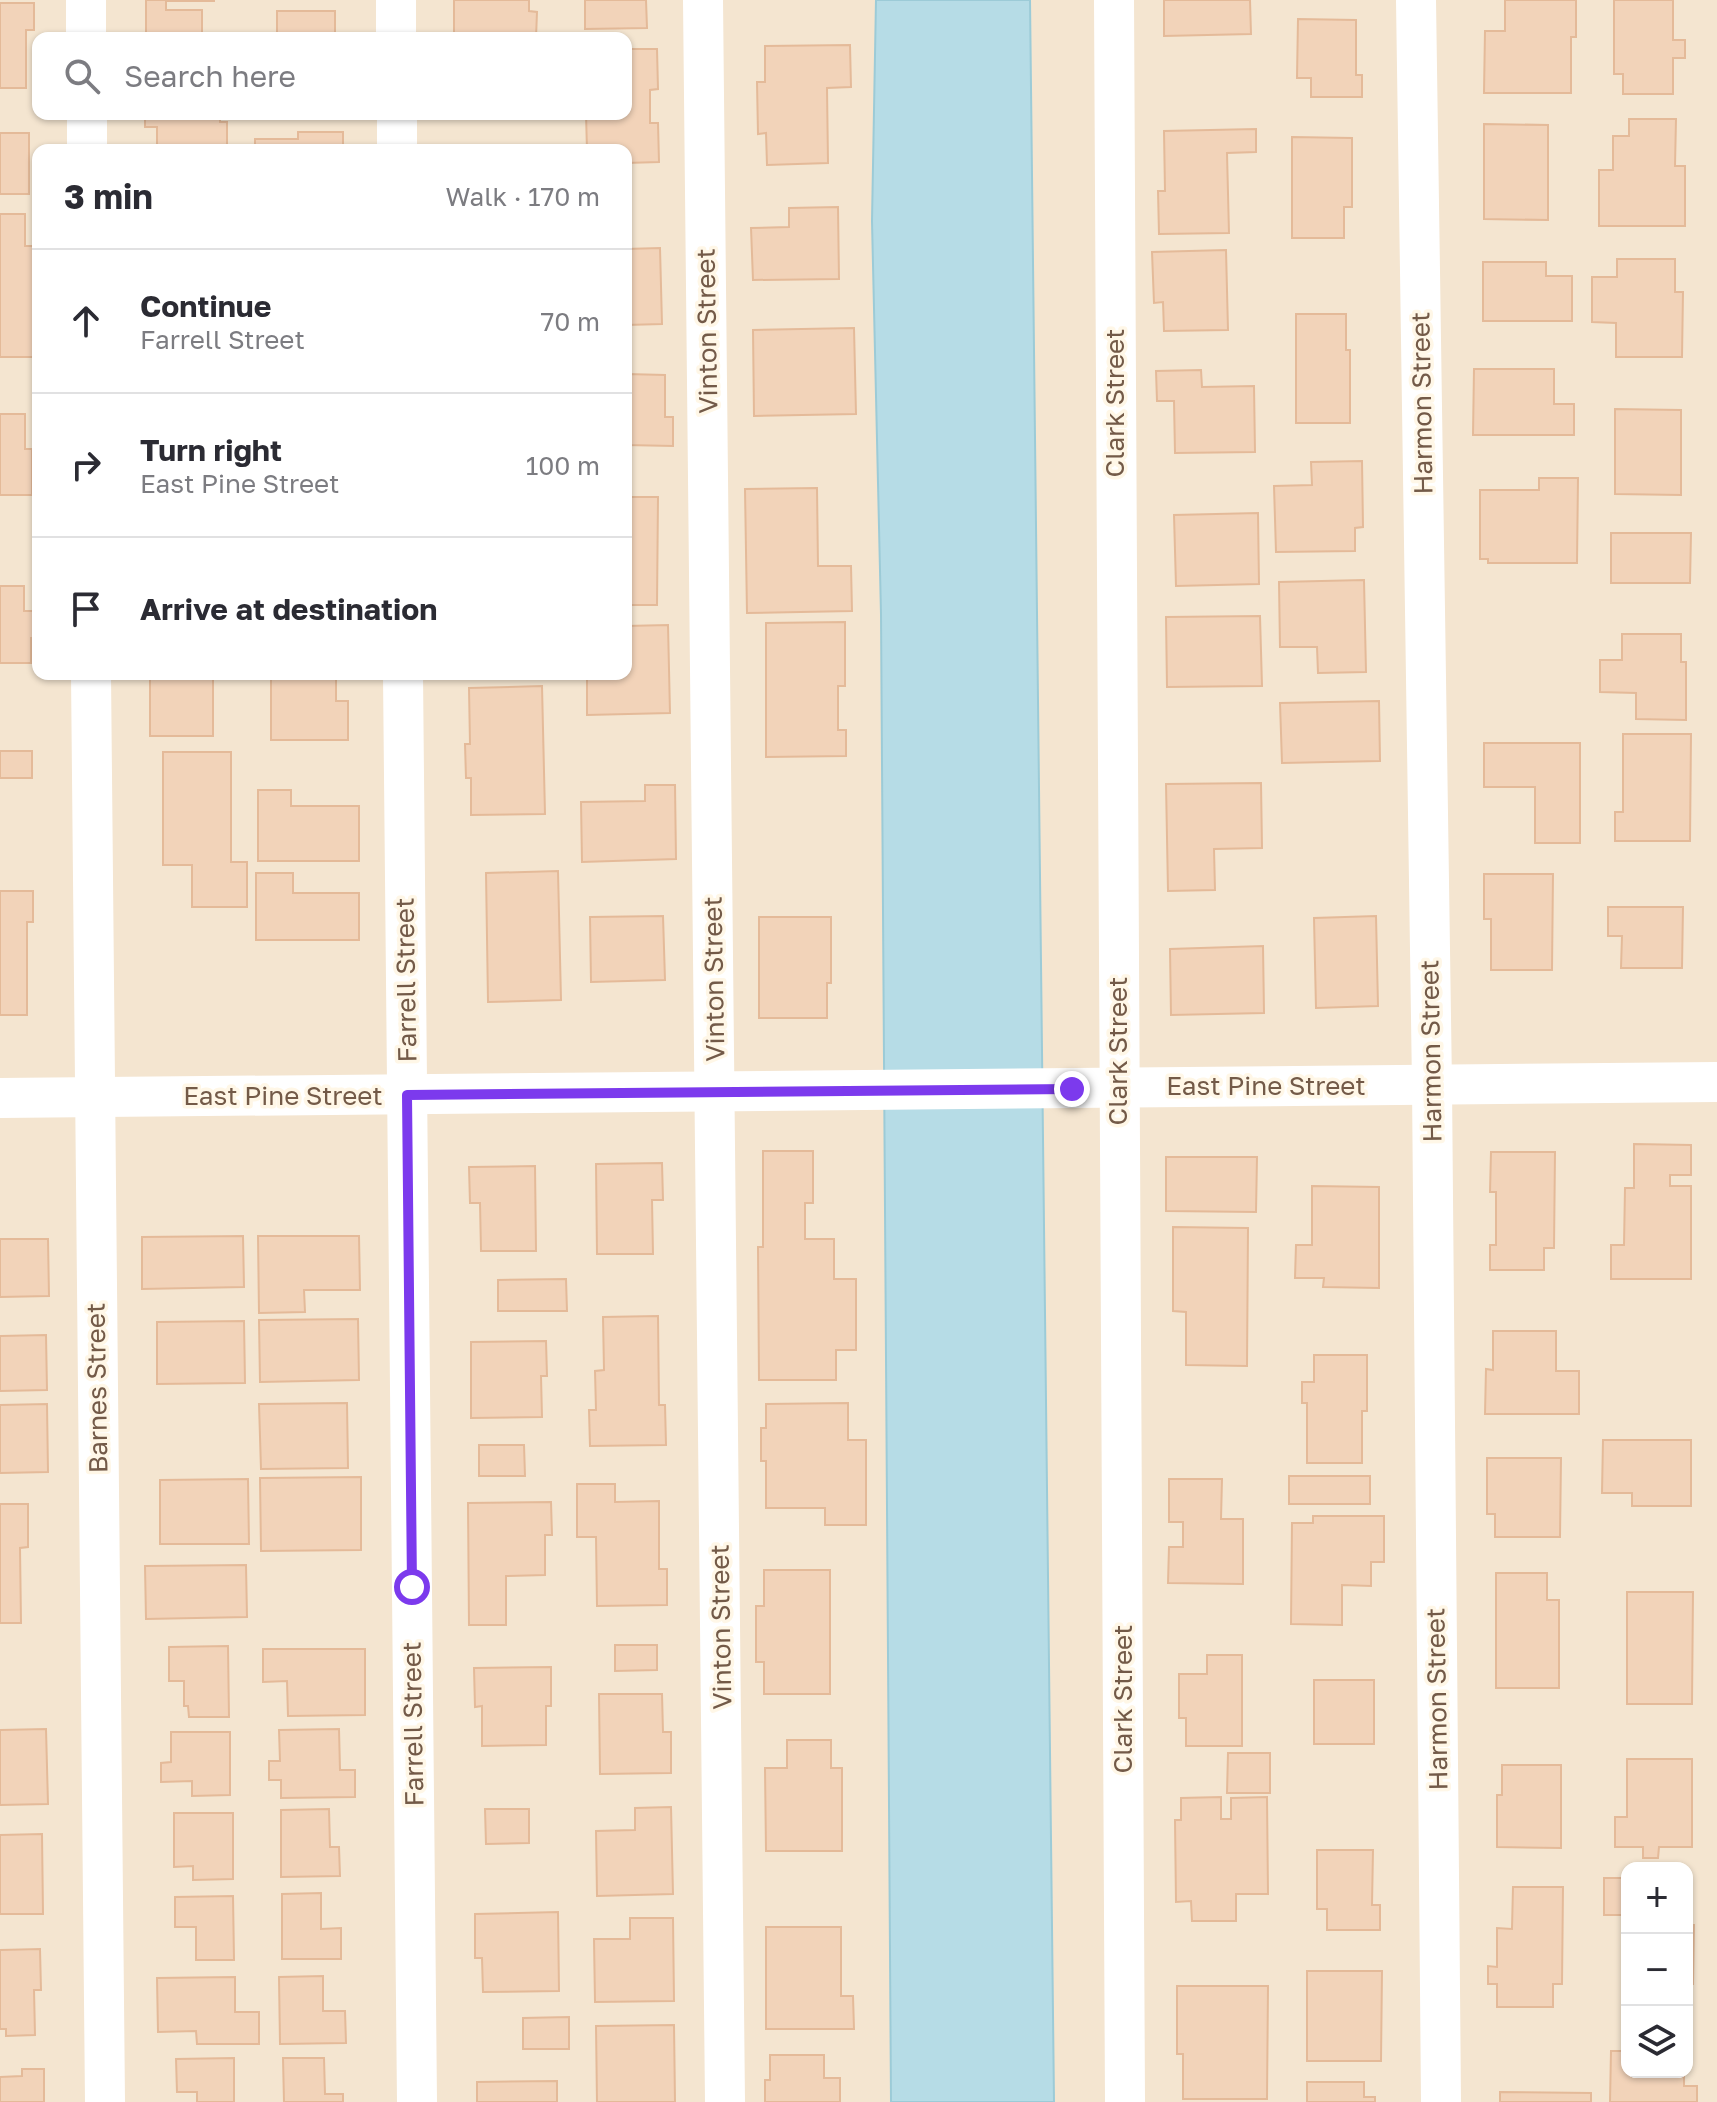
<!DOCTYPE html>
<html lang="en">
<head>
<meta charset="utf-8">
<style>
	body { margin:0; font-family:"Golos Text",sans-serif; background:#f7f7f7; color:#2b2b33 }
	.controls { position:absolute; right:24px; bottom:24px; display:grid; overflow:hidden; border-radius:16px; box-shadow:0 2px 6px #0004 }
	.controls button { width:72px; height:72px; display:grid; place-items:center; padding:0; border:0; border-bottom:2px solid #e1e1e2; background:#fff; color:#2b2b33; font:40px sans-serif }
	.stop { position:absolute; width:24px; height:24px; margin:-18px; border:6px solid #7c3aed; border-radius:50%; background:#fff }
	.stop.end { background:#7c3aed; border-color:#fff; box-shadow:0 2px 8px #0008 }
	.list { margin:0; padding:0; list-style:none }
	h2 { display:flex; justify-content:space-between; align-items:center; height:104px; margin:0; padding:0 32px; font-size:34px }
	h2 small { font-size:26px; font-weight:400; color:#7c7c81 }
	.list li { display:grid; grid-template-columns:52px 1fr auto; gap:24px; align-items:center; box-sizing:border-box; height:144px; padding:0 32px; border-top:2px solid #e1e1e2 }
	.list b { display:block; font-size:30px; white-space:nowrap }
	.list p { margin:0; font-size:26px; white-space:nowrap; color:#7c7c81 }
	.list em { font-size:26px; font-style:normal; color:#7c7c81 }
	.icon { flex:none; width:44px; height:44px; fill:none; stroke:currentColor; stroke-width:2; stroke-linecap:round; stroke-linejoin:round }
	.map { position:relative; flex:none; width:1717px; height:2102px; overflow:hidden }
	.search { position:absolute; background:#fff; box-shadow:0 2px 6px #0004; left:32px; top:32px; width:600px; height:88px; display:flex; align-items:center; gap:20px; box-sizing:border-box; padding:0 28px; border-radius:16px; color:#7c7c81; font-size:30px }
	.panel { position:absolute; background:#fff; box-shadow:0 2px 6px #0004; left:32px; top:144px; width:600px; height:536px; border-radius:16px }
	.map>svg:first-child { display:block }
	.residential { fill:#f4e5d0; fill-rule:evenodd }
	.water { fill:#b6dce6; stroke:#9ccbd7; stroke-width:2 }
	.building { fill:#f2d3b9; stroke:#e4ba99; stroke-width:2 }
	.lines { fill:none; stroke-linecap:round; stroke-linejoin:round }
	.street { stroke:#fff; stroke-width:40 }
	.route { stroke:#7c3aed; stroke-width:10 }
	.labels { text-anchor:middle; stroke-width:7; stroke-linejoin:round; paint-order:stroke }
	.street-label { font-size:26px; fill:#735a48; stroke:#fff7e7 }
</style>
</head>
<body>
<div class="map">
<svg width="1717" height="2102" viewBox="0 0 1717 2102">
	<rect width="100%" height="100%" fill="#fcf3e1"/>
	<g class="residential">
		<path d="M0 0H876L872 221 881 614 891 2102H0ZM38 38H626V114H38ZM38 150H626V674H38Z"/>
		<path d="M1030 0H1717V2102H1054ZM1627 1868H1687V2072H1627Z"/>
	</g>
	<polygon class="water" points="876,0 1030,0 1054,2102 891,2102 881,614 872,221"/>
	<g class="building">
		<polygon points="146,0 214,0 214,1 166,1 166,10 202,10 202,33 146,33"/>
		<polygon points="454,0 529,0 529,11 537,12 536,38 454,37"/>
		<polygon points="585,0 646,0 647,28 585,29"/>
		<polygon points="1164,0 1250,0 1251,34 1164,36"/>
		<polygon points="1505,0 1576,0 1576,37 1571,37 1571,93 1484,93 1485,31 1505,31"/>
		<polygon points="1614,0 1673,0 1673,40 1685,40 1685,58 1673,58 1673,94 1623,94 1623,74 1614,74"/>
		<polygon points="0,3 34,3 34,30 26,30 26,88 0,88"/>
		<polygon points="277,11 335,11 335,37 350,38 277,38"/>
		<polygon points="1298,19 1356,20 1356,75 1362,75 1362,97 1311,97 1311,78 1297,78"/>
		<polygon points="850,45 851,87 827,88 828,163 767,165 766,133 758,134 757,82 765,82 765,46"/>
		<polygon points="626,49 657,49 658,89 650,90 650,123 658,123 659,162 626,163 626,150 587,150 586,114 626,114"/>
		<polygon points="145,114 220,114 220,122 227,122 227,150 157,150 157,127 145,127"/>
		<polygon points="1629,119 1676,119 1675,166 1685,166 1685,226 1599,226 1599,170 1613,170 1613,136 1629,136"/>
		<polygon points="1484,124 1548,125 1548,220 1484,219"/>
		<polygon points="1256,129 1256,152 1227,153 1229,233 1159,234 1158,191 1165,191 1164,131"/>
		<polygon points="298,132 343,132 343,150 255,150 255,139 298,139"/>
		<rect x="0" y="133" width="29" height="61"/>
		<polygon points="1292,137 1352,138 1352,207 1344,207 1344,238 1292,238"/>
		<polygon points="838,207 839,279 753,280 751,228 789,227 789,208"/>
		<polygon points="0,214 25,214 25,246 38,246 38,357 0,357"/>
		<polygon points="660,248 662,324 626,325 626,249"/>
		<polygon points="1226,250 1228,330 1164,331 1163,302 1154,303 1152,252"/>
		<polygon points="1617,259 1675,259 1675,292 1683,292 1682,357 1616,357 1616,323 1592,322 1592,277 1617,277"/>
		<polygon points="1483,262 1546,262 1546,276 1572,276 1572,321 1483,321"/>
		<polygon points="1296,314 1346,314 1346,350 1350,350 1350,423 1296,423"/>
		<polygon points="854,328 856,414 754,416 753,330"/>
		<polygon points="1474,369 1554,369 1554,404 1574,404 1574,435 1473,435"/>
		<polygon points="1201,370 1202,387 1254,386 1255,452 1175,453 1174,401 1157,401 1156,371"/>
		<polygon points="626,374 665,375 665,417 673,417 673,446 626,445"/>
		<polygon points="1615,409 1681,410 1681,495 1615,494"/>
		<polygon points="0,414 25,414 25,449 32,449 32,495 0,495"/>
		<polygon points="1362,461 1363,527 1355,528 1355,551 1276,552 1274,486 1312,485 1311,462"/>
		<polygon points="1539,478 1578,478 1577,563 1488,563 1488,559 1480,559 1480,490 1539,490"/>
		<polygon points="817,488 818,566 851,566 852,611 747,613 745,489"/>
		<polygon points="626,497 658,497 657,605 626,605"/>
		<polygon points="1258,513 1259,584 1176,586 1174,515"/>
		<polygon points="1611,533 1691,533 1690,583 1611,583"/>
		<polygon points="1364,580 1366,672 1318,673 1317,647 1280,647 1279,582"/>
		<polygon points="0,586 24,586 24,611 38,611 38,638 31,638 31,663 0,663"/>
		<polygon points="1260,616 1262,686 1167,687 1166,617"/>
		<polygon points="845,622 845,686 838,686 838,730 846,730 846,756 766,757 766,623"/>
		<polygon points="668,625 670,713 587,715 587,674 626,674 626,626"/>
		<polygon points="1622,634 1681,634 1681,662 1686,662 1686,720 1636,719 1636,693 1600,692 1600,660 1622,660"/>
		<rect x="150" y="674" width="63" height="62"/>
		<polygon points="271,674 336,674 336,701 348,701 348,740 271,740"/>
		<polygon points="542,686 545,814 471,815 471,778 466,778 465,744 470,744 469,688"/>
		<polygon points="1379,701 1380,761 1282,763 1280,703"/>
		<polygon points="1623,734 1691,734 1690,841 1615,841 1615,812 1623,812"/>
		<polygon points="1484,743 1580,743 1580,843 1535,843 1535,787 1484,787"/>
		<rect x="0" y="751" width="32" height="27"/>
		<polygon points="163,752 231,752 231,862 247,862 247,907 192,907 192,865 163,865"/>
		<polygon points="1261,783 1262,848 1214,849 1215,890 1168,891 1166,784"/>
		<polygon points="645,785 675,785 676,859 582,862 581,802 645,801"/>
		<polygon points="258,790 291,790 291,806 359,806 359,861 258,861"/>
		<polygon points="558,871 561,1000 488,1002 486,873"/>
		<polygon points="256,873 293,873 293,893 359,893 359,940 256,940"/>
		<polygon points="1484,874 1553,874 1552,970 1491,970 1491,919 1484,919"/>
		<polygon points="0,891 33,891 33,922 27,922 27,1015 0,1015"/>
		<polygon points="1608,907 1683,907 1682,968 1621,968 1622,936 1608,936"/>
		<polygon points="663,916 665,980 591,982 590,917"/>
		<polygon points="1376,916 1378,1006 1316,1008 1314,918"/>
		<polygon points="759,917 831,917 831,983 827,983 827,1018 759,1018"/>
		<polygon points="1263,946 1264,1013 1171,1015 1170,949"/>
		<polygon points="1634,1144 1691,1145 1691,1175 1670,1175 1670,1186 1691,1186 1691,1279 1611,1279 1611,1245 1624,1245 1625,1188 1634,1188"/>
		<polygon points="763,1151 813,1151 813,1203 805,1203 805,1239 834,1239 834,1279 856,1279 856,1350 836,1350 836,1380 759,1380 758,1247 763,1247"/>
		<polygon points="1491,1152 1555,1152 1554,1248 1544,1248 1544,1270 1490,1270 1490,1245 1496,1245 1496,1192 1490,1192"/>
		<polygon points="1166,1157 1257,1157 1256,1212 1166,1211"/>
		<polygon points="662,1163 663,1200 652,1200 653,1254 597,1254 596,1164"/>
		<polygon points="535,1166 536,1251 481,1251 480,1203 470,1203 469,1167"/>
		<polygon points="1312,1186 1379,1187 1379,1288 1323,1287 1324,1278 1295,1278 1296,1245 1312,1245"/>
		<polygon points="1173,1227 1248,1228 1247,1366 1186,1365 1186,1312 1173,1311"/>
		<polygon points="243,1236 244,1287 142,1289 142,1237"/>
		<polygon points="258,1236 359,1236 360,1290 304,1290 305,1312 259,1313"/>
		<polygon points="0,1239 48,1239 49,1296 0,1297"/>
		<polygon points="566,1279 567,1311 498,1311 498,1280"/>
		<polygon points="658,1316 659,1405 665,1405 666,1445 590,1446 589,1410 596,1410 595,1371 604,1370 603,1317"/>
		<polygon points="358,1319 359,1380 260,1382 259,1320"/>
		<polygon points="244,1321 245,1383 157,1384 157,1322"/>
		<polygon points="1493,1331 1556,1331 1556,1371 1579,1371 1579,1414 1485,1414 1486,1369 1493,1370"/>
		<polygon points="46,1335 47,1390 0,1391 0,1336"/>
		<polygon points="546,1341 547,1376 541,1376 542,1417 471,1418 471,1342"/>
		<polygon points="1314,1355 1367,1355 1367,1411 1362,1411 1362,1463 1307,1463 1307,1403 1302,1403 1302,1382 1314,1382"/>
		<polygon points="347,1403 348,1468 261,1469 259,1404"/>
		<polygon points="848,1403 848,1440 866,1440 866,1525 825,1525 825,1508 766,1508 766,1461 761,1461 761,1428 766,1428 766,1404"/>
		<polygon points="47,1404 48,1472 0,1473 0,1405"/>
		<polygon points="1603,1440 1691,1440 1691,1506 1632,1506 1632,1493 1602,1493"/>
		<polygon points="479,1445 524,1445 525,1476 479,1476"/>
		<polygon points="1487,1458 1561,1458 1560,1537 1495,1537 1495,1514 1487,1514"/>
		<rect x="1289" y="1476" width="81" height="28"/>
		<polygon points="361,1477 361,1550 261,1551 260,1478"/>
		<polygon points="248,1479 249,1544 160,1544 160,1480"/>
		<polygon points="1169,1479 1222,1479 1221,1519 1243,1519 1243,1584 1168,1583 1169,1547 1183,1547 1183,1522 1169,1522"/>
		<polygon points="577,1484 615,1484 615,1502 659,1501 659,1569 667,1569 667,1605 597,1606 596,1537 577,1537"/>
		<polygon points="551,1502 552,1535 545,1535 545,1575 506,1576 506,1625 469,1625 468,1503"/>
		<polygon points="0,1504 28,1504 28,1547 20,1548 21,1623 0,1623"/>
		<polygon points="1313,1516 1384,1516 1384,1562 1371,1562 1371,1586 1342,1585 1342,1625 1291,1624 1292,1523 1313,1523"/>
		<polygon points="246,1565 247,1617 146,1619 145,1566"/>
		<polygon points="764,1570 830,1570 830,1694 764,1694 764,1662 756,1662 756,1606 764,1606"/>
		<polygon points="1496,1573 1547,1573 1547,1600 1559,1600 1559,1688 1496,1688"/>
		<polygon points="1627,1592 1693,1592 1692,1704 1627,1704"/>
		<polygon points="615,1645 657,1645 657,1670 615,1671"/>
		<polygon points="228,1646 229,1717 189,1717 188,1706 184,1706 184,1681 169,1681 169,1647"/>
		<polygon points="263,1649 365,1649 365,1715 288,1716 287,1681 263,1682"/>
		<polygon points="1207,1655 1242,1655 1242,1746 1186,1746 1186,1718 1179,1718 1179,1674 1207,1674"/>
		<polygon points="551,1667 551,1706 546,1706 546,1745 482,1746 482,1706 475,1707 474,1668"/>
		<rect x="1314" y="1680" width="60" height="64"/>
		<polygon points="599,1694 662,1694 663,1732 671,1732 671,1773 600,1774"/>
		<polygon points="46,1729 48,1804 0,1805 0,1730"/>
		<polygon points="339,1729 340,1770 355,1770 355,1797 281,1798 281,1780 269,1780 269,1761 280,1761 279,1730"/>
		<polygon points="171,1732 230,1732 230,1795 192,1796 192,1781 161,1782 161,1763 171,1762"/>
		<polygon points="787,1740 831,1740 831,1768 842,1768 842,1851 766,1851 765,1768 787,1768"/>
		<polygon points="1228,1753 1270,1753 1270,1793 1227,1793"/>
		<polygon points="1627,1759 1692,1759 1692,1847 1659,1847 1658,1858 1643,1858 1643,1847 1615,1847 1615,1817 1627,1817"/>
		<polygon points="1502,1765 1561,1765 1561,1848 1497,1847 1497,1795 1502,1795"/>
		<polygon points="1221,1797 1221,1819 1231,1819 1231,1798 1267,1797 1268,1894 1236,1894 1236,1921 1192,1921 1191,1901 1176,1902 1175,1820 1181,1820 1181,1798"/>
		<polygon points="671,1807 673,1894 597,1896 596,1831 635,1830 635,1808"/>
		<polygon points="329,1809 330,1847 339,1847 340,1876 281,1877 281,1810"/>
		<polygon points="485,1809 529,1809 529,1843 486,1844"/>
		<polygon points="174,1813 233,1813 233,1879 193,1880 193,1866 174,1867"/>
		<polygon points="42,1834 43,1914 0,1914 0,1835"/>
		<polygon points="1317,1850 1373,1850 1372,1905 1380,1905 1380,1930 1327,1930 1327,1909 1317,1909"/>
		<rect x="1604" y="1878" width="23" height="37"/>
		<polygon points="1513,1887 1563,1887 1562,1984 1553,1984 1553,2007 1497,2007 1497,1984 1488,1984 1488,1966 1497,1967 1497,1928 1512,1929"/>
		<polygon points="321,1893 321,1929 341,1928 341,1959 282,1959 282,1894"/>
		<polygon points="233,1896 234,1960 196,1960 196,1927 175,1927 175,1897"/>
		<polygon points="558,1912 559,1991 483,1992 482,1958 475,1958 475,1914"/>
		<polygon points="630,1918 673,1918 674,2001 595,2002 594,1939 630,1939"/>
		<rect x="1624" y="1925" width="3" height="59"/>
		<polygon points="1687,1925 1694,1925 1693,1984 1687,1984"/>
		<polygon points="766,1927 841,1927 841,1996 853,1996 854,2029 766,2029"/>
		<polygon points="40,1949 41,1990 34,1990 35,2035 6,2036 6,2029 0,2029 0,1950"/>
		<polygon points="1307,1971 1382,1971 1381,2061 1307,2061"/>
		<polygon points="323,1976 323,2011 345,2011 346,2043 280,2044 279,1977"/>
		<polygon points="235,1977 235,2012 259,2012 259,2044 197,2044 196,2031 158,2032 157,1978"/>
		<polygon points="1177,1986 1268,1986 1267,2099 1183,2099 1183,2054 1177,2054"/>
		<polygon points="569,2017 569,2049 523,2049 523,2018"/>
		<polygon points="674,2025 675,2102 597,2102 596,2026"/>
		<polygon points="1611,2051 1627,2051 1627,2072 1684,2072 1684,2086 1697,2086 1697,2102 1610,2102"/>
		<polygon points="770,2055 824,2055 824,2078 840,2078 840,2102 765,2102 765,2080 770,2080"/>
		<polygon points="234,2058 234,2102 197,2102 197,2092 177,2092 176,2059"/>
		<polygon points="283,2058 324,2058 325,2094 343,2094 343,2102 284,2102"/>
		<polygon points="22,2069 44,2069 44,2102 0,2102 0,2077 22,2076"/>
		<polygon points="557,2081 557,2102 477,2102 477,2082"/>
		<polygon points="1307,2082 1364,2082 1364,2097 1375,2097 1375,2102 1307,2102"/>
		<polygon points="1500,2092 1591,2093 1591,2102 1500,2102"/>
	</g>
	<g class="lines">
		<g class="street">
			<polyline points="86,0 86,38"/>
			<polyline points="396,0 396,38"/>
			<polyline points="703,0 725,2102"/>
			<polyline points="1114,0 1125,2102"/>
			<polyline points="1416,0 1432,1085 1441,2102"/>
			<polyline points="87,114 87,150"/>
			<polyline points="397,114 397,150"/>
			<polyline points="91,674 105,2102"/>
			<polyline points="403,674 417,2102"/>
			<polyline points="0,1098 1717,1082"/>
		</g>
	</g>
	<g class="lines">
		<polyline class="route" points="412,1587 407,1095 1072,1089"/>
	</g>
	<g class="labels">
		<g class="street-label">
			<text transform="translate(707 331) rotate(-91)" y="9">Vinton Street</text>
			<text transform="translate(1115 403) rotate(-90)" y="9">Clark Street</text>
			<text transform="translate(1422 403) rotate(-91)" y="9">Harmon Street</text>
			<text transform="translate(714 979) rotate(-91)" y="9">Vinton Street</text>
			<text transform="translate(406 980) rotate(-91)" y="9">Farrell Street</text>
			<text transform="translate(1118 1051) rotate(-90)" y="9">Clark Street</text>
			<text transform="translate(1431 1051) rotate(-91)" y="9">Harmon Street</text>
			<text x="1266" y="1095">East Pine Street</text>
			<text x="283" y="1105">East Pine Street</text>
			<text transform="translate(97 1388) rotate(-91)" y="9">Barnes Street</text>
			<text transform="translate(721 1627) rotate(-91)" y="9">Vinton Street</text>
			<text transform="translate(1123 1699) rotate(-90)" y="9">Clark Street</text>
			<text transform="translate(1437 1699) rotate(-91)" y="9">Harmon Street</text>
			<text transform="translate(413 1724) rotate(-91)" y="9">Farrell Street</text>
		</g>
	</g>
</svg>
<div class="controls">
<button>+</button>
<button>−</button>
<button><svg class="icon" aria-label="layers" viewBox="0 0 24 24"><path d="M12 4l9 5-9 5-9-5zM3 14l9 5 9-5"/></svg></button>
</div>
<div class="stop" style="left:412px;top:1587px"></div>
<div class="stop end" style="left:1072px;top:1089px"></div>
<div class="search"><svg class="icon" aria-label="search" viewBox="0 0 24 24"><circle cx="10" cy="10" r="6"/><path d="M15 15l6 6"/></svg>Search here</div>
<section class="panel">
<h2>3 min<small>Walk · 170 m</small></h2>
<ul class="list">
<li><svg class="icon" aria-label="ahead" viewBox="0 0 24 24"><path d="M12 20V5M6 11l6-6 6 6"/></svg><div><b>Continue</b><p>Farrell Street</p></div><em>70 m</em></li>
<li><svg class="icon" aria-label="right" viewBox="0 0 24 24"><path d="M7 20v-9h11M14 6l5 5-5 5"/></svg><div><b>Turn right</b><p>East Pine Street</p></div><em>100 m</em></li>
<li><svg class="icon" aria-label="arrive" viewBox="0 0 24 24"><path d="M6 21V4h12l-3 4 3 4H6"/></svg><div><b>Arrive at destination</b></div></li>
</ul>
</section>
</div>
</body>
</html>
